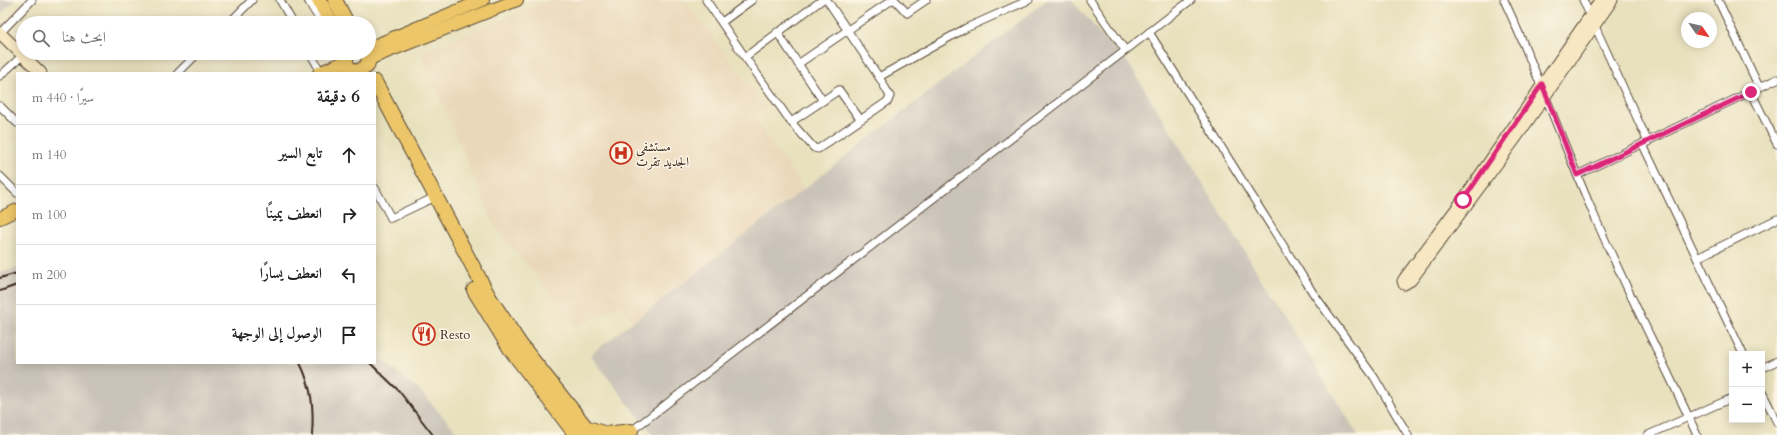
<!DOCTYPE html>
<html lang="ar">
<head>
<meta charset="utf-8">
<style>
	body { margin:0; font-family:Cardo,Amiri,serif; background:#f6f6f6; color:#202124; direction:rtl }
	.controls { position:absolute; right:12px; bottom:12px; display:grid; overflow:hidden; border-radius:0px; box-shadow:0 2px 10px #0003 }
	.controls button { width:36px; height:36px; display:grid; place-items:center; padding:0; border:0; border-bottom:1px solid #e0e0e0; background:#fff; color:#202124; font:20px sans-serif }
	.compass { position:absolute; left:1681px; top:12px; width:36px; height:36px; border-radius:50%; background:#fff; box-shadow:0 2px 10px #0003; rotate:124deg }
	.stop { position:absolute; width:12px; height:12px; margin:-9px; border:3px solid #db2777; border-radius:50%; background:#fff }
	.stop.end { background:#db2777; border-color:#fff; box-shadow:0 1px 4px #0008 }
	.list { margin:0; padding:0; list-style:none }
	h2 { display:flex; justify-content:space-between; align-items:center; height:52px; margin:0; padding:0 16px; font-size:17px }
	h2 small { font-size:13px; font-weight:400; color:#757577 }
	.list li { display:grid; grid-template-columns:26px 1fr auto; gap:12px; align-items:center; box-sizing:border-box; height:60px; padding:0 16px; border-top:1px solid #e0e0e0 }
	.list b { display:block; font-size:15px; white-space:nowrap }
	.list em { font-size:13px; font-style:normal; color:#757577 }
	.icon { flex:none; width:22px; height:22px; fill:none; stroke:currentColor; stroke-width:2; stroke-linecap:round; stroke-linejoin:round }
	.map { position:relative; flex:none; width:1777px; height:435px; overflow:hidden; direction:ltr }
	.search { position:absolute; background:#fff; box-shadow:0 2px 10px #0003; left:16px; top:16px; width:360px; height:44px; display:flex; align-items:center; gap:10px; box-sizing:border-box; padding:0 14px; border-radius:22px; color:#757577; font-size:15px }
	.panel { position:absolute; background:#fff; box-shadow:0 2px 10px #0003; left:16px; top:72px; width:360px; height:292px; border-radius:0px; direction:rtl }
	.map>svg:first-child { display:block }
	.built { fill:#ead8ba }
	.industrial { fill:#cac3b8 }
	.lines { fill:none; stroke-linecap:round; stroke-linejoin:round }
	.street-casing { stroke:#554536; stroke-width:9 }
	.secondary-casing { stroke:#554536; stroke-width:13 }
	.primary-casing { stroke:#554536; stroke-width:14 }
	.highway-casing { stroke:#554536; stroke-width:16 }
	.street { stroke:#fff; stroke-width:7 }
	.secondary { stroke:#f7e8c3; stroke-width:11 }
	.primary { stroke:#ecc669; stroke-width:12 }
	.highway { stroke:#ecc669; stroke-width:14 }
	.rail { stroke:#3b2a1e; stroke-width:2 }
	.route { stroke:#db2777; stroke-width:5 }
	.labels { text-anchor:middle; stroke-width:3; stroke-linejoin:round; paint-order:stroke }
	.poi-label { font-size:13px; fill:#3b2a1e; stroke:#fcf5e5; text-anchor:start }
</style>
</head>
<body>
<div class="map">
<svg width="1777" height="435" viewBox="0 0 1777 435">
	<rect width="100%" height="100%" fill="#fcf5e5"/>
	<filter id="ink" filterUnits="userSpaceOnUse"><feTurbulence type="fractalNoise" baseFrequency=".025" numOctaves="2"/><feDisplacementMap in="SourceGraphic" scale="8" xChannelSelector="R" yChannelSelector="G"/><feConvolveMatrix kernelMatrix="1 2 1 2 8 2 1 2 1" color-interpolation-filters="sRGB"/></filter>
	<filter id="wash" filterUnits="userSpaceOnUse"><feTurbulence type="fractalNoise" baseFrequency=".012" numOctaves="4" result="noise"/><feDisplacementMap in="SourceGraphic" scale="16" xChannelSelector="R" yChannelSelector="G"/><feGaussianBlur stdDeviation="0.9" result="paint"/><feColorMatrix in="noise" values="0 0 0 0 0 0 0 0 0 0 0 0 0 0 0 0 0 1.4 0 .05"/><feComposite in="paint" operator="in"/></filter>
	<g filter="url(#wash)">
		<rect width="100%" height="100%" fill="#e8e1bd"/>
		<polygon class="built" points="549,0 685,0 766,108 754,118 804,189 633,321 619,305 577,327 493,223 421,53"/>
		<g class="industrial">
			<polygon points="0,0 15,0 0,15"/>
			<polygon points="1047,0 1072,0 1107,42 1127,61 1358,435 653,435 590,355"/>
			<polygon points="17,268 17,363 375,363 375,355 418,389 460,435 0,435 0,273"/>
		</g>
	</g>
	<g filter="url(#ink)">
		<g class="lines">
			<g class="street-casing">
				<g id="street">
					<polyline points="280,0 293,23"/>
					<path d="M308 0C314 11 317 20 330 22"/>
					<polyline points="706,0 745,57 822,0"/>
					<polyline points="827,0 879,77 966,28 1029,0"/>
					<polyline points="895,0 907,13 926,0"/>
					<polyline points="1090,0 1125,50"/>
					<path d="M1504 0C1537 70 1563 144 1594 215 1626 289 1663 361 1697 435"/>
					<polyline points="1583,0 1648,142"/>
					<polyline points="1718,0 1759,87"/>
					<polyline points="722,22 752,0"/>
					<polyline points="229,23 252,0"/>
					<polyline points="777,32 823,101"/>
					<polyline points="1149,32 1313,293 1374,377 1408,435"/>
					<polyline points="0,33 32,0"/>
					<polyline points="310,53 321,72"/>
					<polyline points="745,57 791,122 814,148 818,149 888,101 890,96 879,77"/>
					<polyline points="798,64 892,0"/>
					<polyline points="178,73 198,53"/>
					<polyline points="0,76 23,55"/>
					<polyline points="1751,92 1777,144"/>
					<polyline points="0,106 17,123"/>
					<polyline points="791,122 839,90 860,119"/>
					<polyline points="1643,145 1743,354"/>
					<polyline points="1577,175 1777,79"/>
					<polyline points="0,176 17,193"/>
					<polyline points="375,188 391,218 435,197"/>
					<polyline points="1697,258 1777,219"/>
					<polyline points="1762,368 1777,361"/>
					<polyline points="1762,392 1777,422"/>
					<polyline points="630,432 1191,0"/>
					<polyline points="1648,435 1732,398"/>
				</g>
			</g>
			<g class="secondary-casing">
				<g id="secondary">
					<polyline points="1601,0 1463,200 1405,278 1403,281 1404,284 1411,280 1515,139 1612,0"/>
					<polyline points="0,33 41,73"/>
				</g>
			</g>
			<g class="primary-casing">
				<g id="primary">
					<polyline points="369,48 483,0"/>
					<polyline points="369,59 517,0"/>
					<polyline points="319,73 346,61"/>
					<polyline points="0,218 17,210"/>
				</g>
			</g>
			<g class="highway-casing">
				<g id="highway">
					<polyline points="319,0 331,23"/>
					<polyline points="335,0 347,23"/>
					<path d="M348 53C343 62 348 71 358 72L367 66 369 59 367 53"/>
					<polyline points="375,82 489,297 520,344 592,435"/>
					<polyline points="474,290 511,350 576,435"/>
					<polyline points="585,427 606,434 631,431"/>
				</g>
			</g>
			<use href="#street" class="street"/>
			<use href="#secondary" class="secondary"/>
			<use href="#primary" class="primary"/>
			<use href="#highway" class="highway"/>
			<g class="rail">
				<polyline points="0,278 17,273"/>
				<polyline points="0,291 17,285"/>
				<path d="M300 363C312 387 314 409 312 435"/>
				<polyline points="370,363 399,391 433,435"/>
			</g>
		</g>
	</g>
	<g class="lines" filter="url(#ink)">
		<polyline class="route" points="1463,200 1542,84 1577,175 1751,92"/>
	</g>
	<defs>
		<g id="hospital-ring" transform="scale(1.15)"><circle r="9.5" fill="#fcf5e5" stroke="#c8321e" stroke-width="1.5"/><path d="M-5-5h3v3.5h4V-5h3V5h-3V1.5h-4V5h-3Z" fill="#c8321e"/></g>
		<g id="restaurant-ring" transform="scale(1.15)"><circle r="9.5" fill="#fcf5e5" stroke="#c8321e" stroke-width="1.5"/><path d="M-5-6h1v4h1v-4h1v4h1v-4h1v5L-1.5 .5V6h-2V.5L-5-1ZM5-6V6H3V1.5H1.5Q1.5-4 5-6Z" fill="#c8321e"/></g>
	</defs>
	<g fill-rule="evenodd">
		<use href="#hospital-ring" x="621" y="153"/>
		<use href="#restaurant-ring" x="424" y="334"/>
	</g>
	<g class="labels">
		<g class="poi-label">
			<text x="636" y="151">مستشفى<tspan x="636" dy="15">الجديد تقرت</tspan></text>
			<text x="440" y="339">Resto</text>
		</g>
	</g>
</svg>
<div class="controls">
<button>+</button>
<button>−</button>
</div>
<svg class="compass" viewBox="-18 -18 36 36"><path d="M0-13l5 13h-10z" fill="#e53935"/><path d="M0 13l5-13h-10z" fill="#757577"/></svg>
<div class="stop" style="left:1463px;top:200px"></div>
<div class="stop end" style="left:1751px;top:92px"></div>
<div class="search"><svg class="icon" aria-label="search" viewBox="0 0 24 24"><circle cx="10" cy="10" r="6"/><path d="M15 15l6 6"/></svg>ابحث هنا</div>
<section class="panel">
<h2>6 دقيقة<small>سيرًا · 440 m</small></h2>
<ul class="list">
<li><svg class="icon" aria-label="ahead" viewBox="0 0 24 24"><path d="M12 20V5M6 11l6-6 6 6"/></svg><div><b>تابع السير</b></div><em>140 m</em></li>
<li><svg class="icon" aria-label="right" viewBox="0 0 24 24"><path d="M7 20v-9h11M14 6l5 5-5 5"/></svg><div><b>انعطف يمينًا</b></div><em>100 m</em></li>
<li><svg class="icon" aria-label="left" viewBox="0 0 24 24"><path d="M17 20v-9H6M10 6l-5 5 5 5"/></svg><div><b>انعطف يسارًا</b></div><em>200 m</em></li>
<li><svg class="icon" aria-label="arrive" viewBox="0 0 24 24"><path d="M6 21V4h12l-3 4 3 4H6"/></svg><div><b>الوصول إلى الوجهة</b></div></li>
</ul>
</section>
</div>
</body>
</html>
